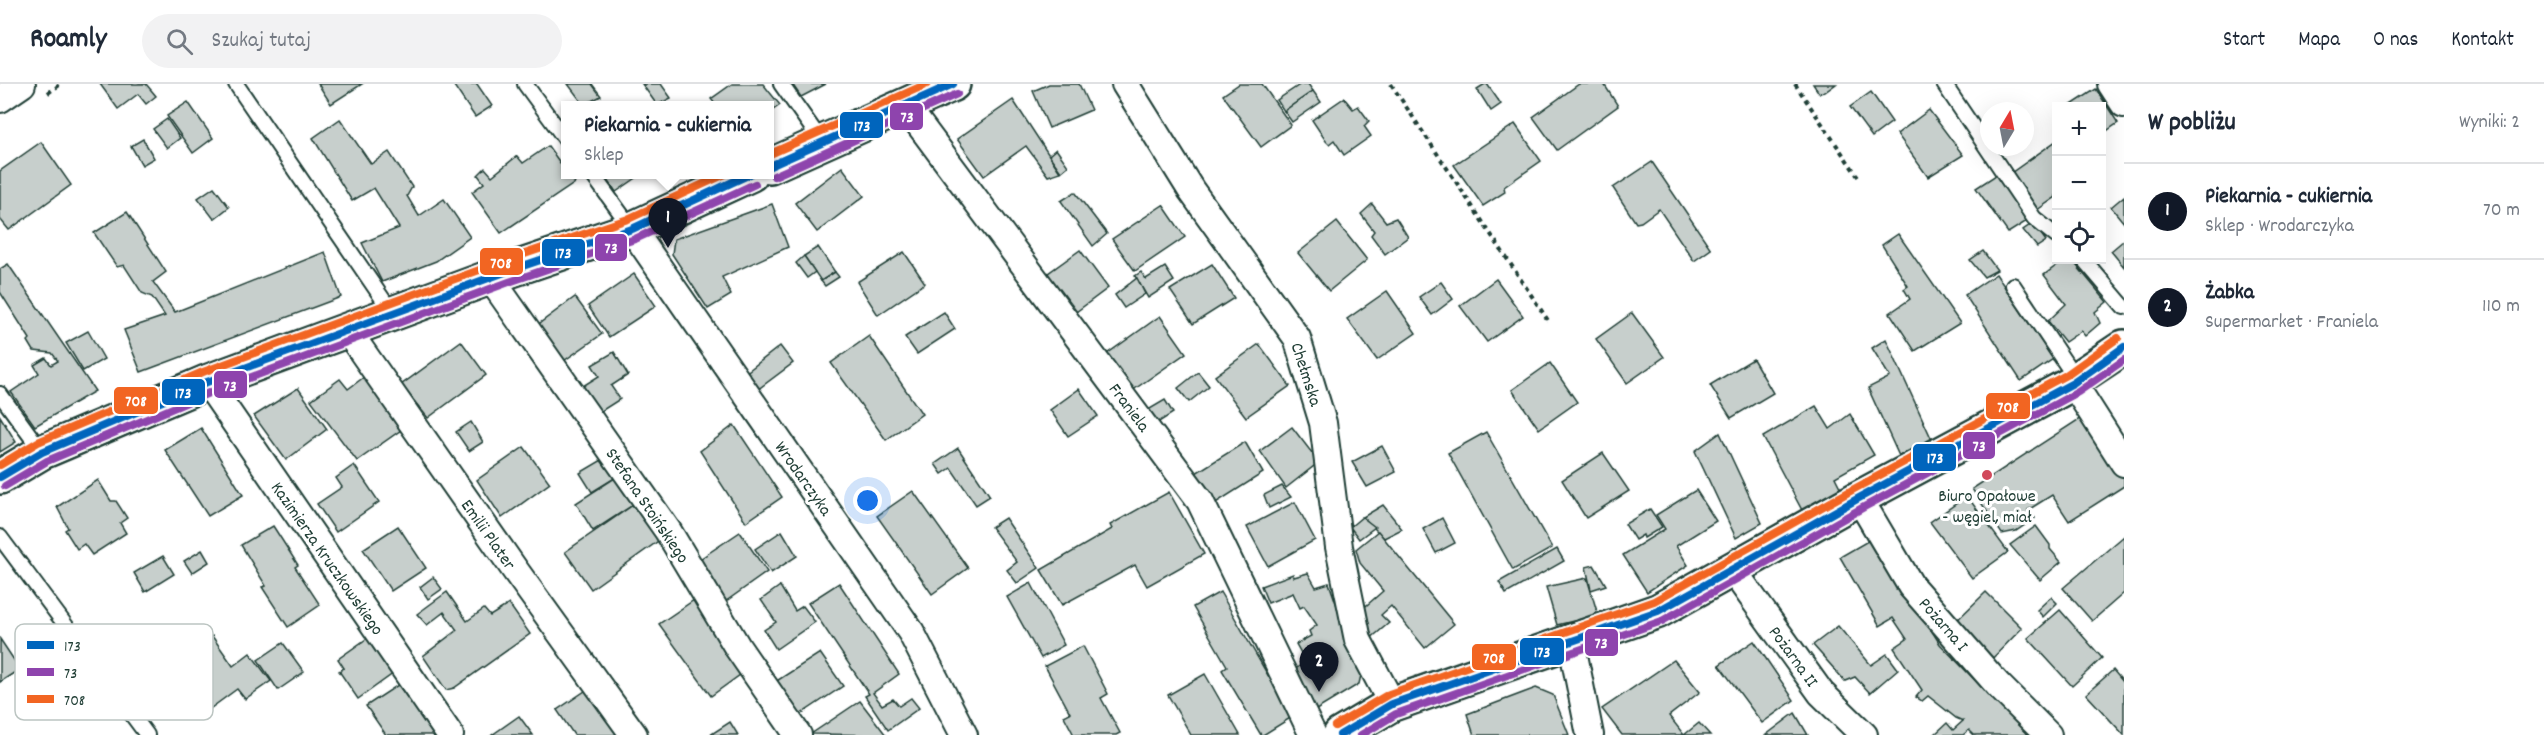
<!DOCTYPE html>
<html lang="pl">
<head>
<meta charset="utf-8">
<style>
	body { margin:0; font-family:Dekko,sans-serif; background:#f2f2f3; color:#1f2937 }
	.controls { position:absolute; right:18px; top:18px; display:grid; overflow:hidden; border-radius:0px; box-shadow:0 6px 24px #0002 }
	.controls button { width:54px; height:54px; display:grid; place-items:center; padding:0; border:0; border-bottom:2px solid #e0e1e3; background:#fff; color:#1f2937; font:30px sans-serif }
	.compass { position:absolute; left:1980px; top:18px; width:54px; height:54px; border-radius:50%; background:#fff; box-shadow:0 6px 24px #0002; rotate:10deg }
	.you { position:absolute; left:868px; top:417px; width:21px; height:21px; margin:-15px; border:4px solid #fff; border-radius:50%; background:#1a73e8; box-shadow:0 0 0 9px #1a73e833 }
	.badge { display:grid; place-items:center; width:39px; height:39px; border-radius:50%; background:#111827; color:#fff; font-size:20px; font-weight:700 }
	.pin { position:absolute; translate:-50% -50px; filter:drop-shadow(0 2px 3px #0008) }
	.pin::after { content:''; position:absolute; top:32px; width:21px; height:18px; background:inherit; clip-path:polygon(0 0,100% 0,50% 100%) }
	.popup { position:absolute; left:561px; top:17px; width:213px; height:78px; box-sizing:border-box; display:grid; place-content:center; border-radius:0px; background:#fff; filter:drop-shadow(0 2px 4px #0005); font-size:20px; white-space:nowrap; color:#747a83 }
	.popup b { font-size:22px; color:#1f2937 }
	.popup::after { content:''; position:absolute; left:50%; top:100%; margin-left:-12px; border:12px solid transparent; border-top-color:#fff }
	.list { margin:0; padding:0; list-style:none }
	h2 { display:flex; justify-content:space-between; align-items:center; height:78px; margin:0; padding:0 24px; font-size:26px }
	h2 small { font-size:20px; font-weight:400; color:#747a83 }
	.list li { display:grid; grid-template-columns:39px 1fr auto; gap:18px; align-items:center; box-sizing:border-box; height:96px; padding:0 24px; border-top:2px solid #e0e1e3 }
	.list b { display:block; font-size:22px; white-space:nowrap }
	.list p { margin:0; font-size:20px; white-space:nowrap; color:#747a83 }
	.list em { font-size:20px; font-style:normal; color:#747a83 }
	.icon { flex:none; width:33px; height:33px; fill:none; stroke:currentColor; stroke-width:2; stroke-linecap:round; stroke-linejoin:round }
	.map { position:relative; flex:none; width:2124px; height:651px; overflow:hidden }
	header { display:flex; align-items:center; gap:36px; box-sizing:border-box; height:84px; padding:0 30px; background:#fff; border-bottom:2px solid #e0e1e3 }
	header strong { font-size:28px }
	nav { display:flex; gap:33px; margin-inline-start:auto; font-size:21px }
	.search { width:420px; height:54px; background:#f2f2f3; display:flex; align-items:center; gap:15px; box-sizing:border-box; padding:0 21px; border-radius:33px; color:#747a83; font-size:22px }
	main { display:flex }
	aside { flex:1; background:#fff }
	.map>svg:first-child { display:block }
	.building { fill:#c7cfcc; stroke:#1f3d34; stroke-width:1.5 }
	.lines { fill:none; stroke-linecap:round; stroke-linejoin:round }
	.service-casing { stroke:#1f3d34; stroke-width:18 }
	.minor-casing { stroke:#1f3d34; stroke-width:30 }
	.tertiary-casing { stroke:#1f3d34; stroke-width:38 }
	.path { stroke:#1f3d34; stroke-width:4; stroke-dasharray:4.5 4.5; stroke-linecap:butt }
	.service { stroke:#fff; stroke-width:14 }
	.minor { stroke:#fff; stroke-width:26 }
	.tertiary { stroke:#fff; stroke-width:33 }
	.bus-1-casing { stroke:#fff; stroke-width:12 }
	.bus-2-casing { stroke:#fff; stroke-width:12 }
	.bus-3-casing { stroke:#fff; stroke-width:12 }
	.bus-1 { stroke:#0065bd; stroke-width:8 }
	.bus-2 { stroke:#8e44ad; stroke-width:8 }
	.bus-3 { stroke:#f26522; stroke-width:8 }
	.poi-dot { fill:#d1495b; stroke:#fff; stroke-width:2 }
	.labels { text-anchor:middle; stroke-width:6; stroke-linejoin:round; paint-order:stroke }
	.street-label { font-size:18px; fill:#1f3d34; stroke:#fff }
	.poi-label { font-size:18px; fill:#1f3d34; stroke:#fff }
	.key { fill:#fff; stroke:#bcc5c2; stroke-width:1.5 }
	.key-label { font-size:16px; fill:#1f3d34 }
	.line-badge { stroke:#fff; stroke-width:2 }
	.badge-label { font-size:16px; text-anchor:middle; font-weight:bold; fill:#fff }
</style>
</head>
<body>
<header>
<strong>Roamly</strong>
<div class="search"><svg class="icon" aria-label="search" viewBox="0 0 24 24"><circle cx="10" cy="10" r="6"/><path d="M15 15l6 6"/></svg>Szukaj tutaj</div>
<nav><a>Start</a><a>Mapa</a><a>O nas</a><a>Kontakt</a></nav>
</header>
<main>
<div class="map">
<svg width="2124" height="651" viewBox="0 0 2124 651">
	<rect width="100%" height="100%" fill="#fff"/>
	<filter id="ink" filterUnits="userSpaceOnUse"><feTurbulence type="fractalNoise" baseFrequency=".0167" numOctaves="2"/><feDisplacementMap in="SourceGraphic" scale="12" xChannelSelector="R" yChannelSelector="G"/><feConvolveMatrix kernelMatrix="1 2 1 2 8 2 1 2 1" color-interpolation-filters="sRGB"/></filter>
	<g filter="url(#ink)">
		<g class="building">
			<polygon points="100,0 146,0 156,12 146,20 138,10 118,25"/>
			<polygon points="318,0 362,0 331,20"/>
			<polygon points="457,0 477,0 492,22 475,33 454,2"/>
			<polygon points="568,0 592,0 601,12 584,21"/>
			<polygon points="642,0 661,0 671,14 657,21"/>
			<polygon points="732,0 763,0 780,21 770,28 770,21 716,21 711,15"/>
			<polygon points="792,0 826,0 801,13"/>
			<polygon points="1049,0 1079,0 1091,26 1049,44 1033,7"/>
			<polygon points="1239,0 1262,0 1291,41 1261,63 1223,11"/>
			<polygon points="1301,0 1308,0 1313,7 1284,27 1277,16"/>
			<polygon points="1485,0 1487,0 1501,20 1491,27 1477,5"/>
			<polygon points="1579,0 1604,0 1618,22 1557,66 1533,33"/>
			<polygon points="1813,0 1836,0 1825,8 1819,9"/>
			<polygon points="2096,5 2118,39 2102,50 2102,22 2070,22"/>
			<polygon points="1313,7 1321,18 1292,38 1284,27"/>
			<polygon points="1871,8 1892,38 1872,53 1850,23"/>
			<polygon points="1344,14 1353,25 1358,22 1369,37 1364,42 1371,52 1344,71 1334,56 1329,60 1326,57 1312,36"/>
			<polygon points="1013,16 1060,88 1048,92 1026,62 984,92 957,55"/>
			<polygon points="188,18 213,54 193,69 167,32"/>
			<polygon points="1929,26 1963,71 1928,93 1897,50"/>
			<polygon points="167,35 180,54 167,64 153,45"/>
			<polygon points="340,35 371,80 389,68 412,103 407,112 419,132 444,115 470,153 436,177 382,198 362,159 399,144 374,104 352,117 313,54"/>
			<polygon points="1515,40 1541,77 1504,103 1505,108 1483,122 1454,81"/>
			<polygon points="143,55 154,74 142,81 131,62"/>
			<polygon points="2056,57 2056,113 2037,126 2011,89"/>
			<polygon points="41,58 71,101 9,146 0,135 0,87"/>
			<polygon points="548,62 566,87 566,90 569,90 575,99 501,149 472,108 484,99 478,91 485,84 492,92 517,72 523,79"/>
			<polygon points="1056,65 1068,82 1061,88 1049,71"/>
			<polygon points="1652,78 1711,165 1694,177 1659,125 1641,138 1636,139 1613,104"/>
			<polygon points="842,83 864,112 817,148 795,119"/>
			<polygon points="1999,89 2013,110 2010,112 2027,137 2008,149 1976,104"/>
			<polygon points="604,90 642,90 616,108"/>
			<polygon points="214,103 229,123 214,135 198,114"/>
			<polygon points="1075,108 1107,150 1093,162 1061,117"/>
			<polygon points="2124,112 2124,139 2111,123"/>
			<polygon points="772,120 788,163 722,193 731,211 708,225 672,170 674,155"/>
			<polygon points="1372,120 1386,138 1396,134 1408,153 1385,170 1371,151 1374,147 1361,130"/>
			<polygon points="1163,121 1185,153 1135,187 1112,155"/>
			<polygon points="127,128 166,188 153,198 175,228 325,168 341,213 141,288 124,246 165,232 152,213 142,209 124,181 117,183 94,149"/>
			<polygon points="1337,138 1367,176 1329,207 1298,169"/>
			<polygon points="2033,139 2046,157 2037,163 2023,146"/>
			<polygon points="1898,150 1960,239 1915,267 1890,229 1910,215 1904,205 1908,202 1882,161"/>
			<polygon points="2124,156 2124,183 2111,167"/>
			<polygon points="818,163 835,188 821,197 804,172"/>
			<polygon points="1080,166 1108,204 1072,231 1044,192"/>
			<polygon points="1983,167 1997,186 1984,193 1970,176"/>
			<polygon points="904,168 925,199 878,231 857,198"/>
			<polygon points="804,172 815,188 807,194 796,179"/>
			<polygon points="2064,176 2072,176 2107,218 2095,228 2100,239 2085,252 2081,247 2065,258 2048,237 2066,220 2044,191"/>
			<polygon points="8,180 95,307 35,342 11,308 39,289 34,281 46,274 51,281 58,277 52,269 34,267 28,257 30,255 0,208 0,185"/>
			<polygon points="1212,180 1234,214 1193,240 1170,206"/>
			<polygon points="1165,183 1174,197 1148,214 1135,192 1141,188 1146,195"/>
			<polygon points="835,188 839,193 825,202 821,197"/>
			<polygon points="634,190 656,222 609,253 588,222"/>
			<polygon points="1996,190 2053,275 2021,297 1965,211"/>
			<polygon points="1137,194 1145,210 1124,224 1115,211"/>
			<polygon points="1496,195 1523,232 1487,258 1460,222"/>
			<polygon points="1441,198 1453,215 1432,231 1419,213"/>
			<polygon points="1387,207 1416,249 1377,276 1347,235"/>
			<polygon points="575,213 602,250 558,281 532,245"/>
			<polygon points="944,228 955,245 917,270 905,253"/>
			<polygon points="1632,229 1664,273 1627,299 1596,255"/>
			<polygon points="1160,232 1186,269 1129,309 1104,272"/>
			<polygon points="88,247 104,275 83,287 66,259"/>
			<polygon points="869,252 922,330 886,356 831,279"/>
			<polygon points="1886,255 1932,356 1899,372 1868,304 1890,293 1872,264"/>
			<polygon points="461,257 486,291 428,334 401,301"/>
			<polygon points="1259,260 1290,302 1246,333 1215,292"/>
			<polygon points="780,262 793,279 757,306 744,290"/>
			<polygon points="614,268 628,291 611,302 620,315 595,331 578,305 599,292 592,281"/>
			<polygon points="1753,275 1773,309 1731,334 1710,301"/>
			<polygon points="1550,279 1577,318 1539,345 1512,306"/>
			<polygon points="1198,288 1209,302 1189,318 1178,304"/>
			<polygon points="364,293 401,346 357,377 311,316 340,295 348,305"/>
			<polygon points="298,304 327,345 286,376 254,332"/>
			<polygon points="1079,305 1098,332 1068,352 1050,326"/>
			<polygon points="1165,316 1173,329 1151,343 1143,329"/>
			<polygon points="1816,322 1830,345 1850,330 1874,371 1835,393 1842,407 1803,428 1763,353"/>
			<polygon points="0,332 16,358 0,368"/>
			<polygon points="2084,332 2124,393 2124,402 2069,437 2052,411 2028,426 2035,434 2016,447 2002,450 1972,405"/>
			<polygon points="471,338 483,358 469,367 456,348"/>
			<polygon points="734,341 782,413 746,438 700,367"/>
			<polygon points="1292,343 1319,378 1286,404 1260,367"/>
			<polygon points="201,344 243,411 208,432 165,366"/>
			<polygon points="1486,348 1552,464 1513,486 1448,369"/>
			<polygon points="1720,349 1762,439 1736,454 1695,367"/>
			<polygon points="1245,358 1263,389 1211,422 1191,392"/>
			<polygon points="1382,362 1396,388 1367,403 1352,378"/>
			<polygon points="524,363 550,399 502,434 477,396"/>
			<polygon points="958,364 990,412 976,421 951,384 942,390 935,380"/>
			<polygon points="1603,369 1629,407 1586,434 1562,396"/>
			<polygon points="607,373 618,392 592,408 580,389"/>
			<polygon points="354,381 379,418 336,448 317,420 342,403 336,394"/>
			<polygon points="618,392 636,419 593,447 576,419"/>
			<polygon points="98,396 111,417 116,417 127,434 120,439 126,449 92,471 84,460 77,465 65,446 68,444 57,423"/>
			<polygon points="1282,402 1291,413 1269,424 1264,411"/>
			<polygon points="1696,406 1716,437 1676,462 1688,481 1647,508 1623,471 1665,445 1656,431"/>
			<polygon points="913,407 968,484 932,510 877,432"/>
			<polygon points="1169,408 1204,470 1147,502 1135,481 1062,521 1041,486 1112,445 1110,441"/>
			<polygon points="1967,412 2008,468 1972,494 1930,438"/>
			<polygon points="1295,418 1315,456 1268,482 1247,443"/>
			<polygon points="636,419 661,455 591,505 565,468"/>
			<polygon points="1383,421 1402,445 1384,454 1363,433"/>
			<polygon points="1650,425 1662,443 1644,454 1643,451 1635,456 1625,440"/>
			<polygon points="1362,433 1375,443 1359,455 1350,443"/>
			<polygon points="1005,434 1039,484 1017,499 1007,486 1017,478 991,443"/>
			<polygon points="1442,434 1455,459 1436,469 1423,445"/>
			<polygon points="273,442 298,481 295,483 320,521 288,543 262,503 266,502 241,461"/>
			<polygon points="398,442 426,484 391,507 363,465"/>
			<polygon points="2036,442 2050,461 2050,465 2061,478 2040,496 2010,461"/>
			<polygon points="782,447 797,472 771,489 755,465"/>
			<polygon points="1378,447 1454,540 1425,564 1391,522 1381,531 1389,539 1370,555 1359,528 1383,507 1360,479 1356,465"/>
			<polygon points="740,448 767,488 722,520 694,479"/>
			<polygon points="2124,452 2124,509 2092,537 2063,504"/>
			<polygon points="1873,454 1940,560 2028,651 1974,651 1969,646 1963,651 1934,651 1947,639 1953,646 1963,637 1956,634 1928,612 1922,617 1916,613 1922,606 1894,564 1907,555 1893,534 1880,542 1840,473"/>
			<polygon points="1557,465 1564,477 1506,510 1499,498"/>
			<polygon points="202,466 209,478 192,489 184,477"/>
			<polygon points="163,472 174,490 145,508 134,489"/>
			<polygon points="1594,481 1606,501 1591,506 1586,483"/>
			<polygon points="1308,489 1316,503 1329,499 1361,591 1359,600 1313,628 1289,589 1306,578 1296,560 1311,552 1309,547 1317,541 1304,522 1300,524 1293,509 1268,519 1261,502 1293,490 1294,493"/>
			<polygon points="433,493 442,505 428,515 420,503"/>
			<polygon points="1587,494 1598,531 1557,541 1546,503"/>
			<polygon points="839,499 899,590 873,609 882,621 893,615 899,622 911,614 919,624 888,646 865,612 869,610 808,519"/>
			<polygon points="1031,499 1064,561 1041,574 1007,513"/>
			<polygon points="780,502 795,527 803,522 815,538 776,565 764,546 776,538 761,516"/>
			<polygon points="447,508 467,537 484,525 490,532 509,520 530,550 454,604 446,606 423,572 457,546 444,528 427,541 417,530"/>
			<polygon points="1220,508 1292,633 1263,651 1261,651 1222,586 1227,582 1193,523"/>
			<polygon points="1986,508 2022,544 1988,579 1951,542"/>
			<polygon points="2051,513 2057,519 2043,533 2037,526"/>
			<polygon points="694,516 744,588 711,612 659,540"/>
			<polygon points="2060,526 2102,574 2072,602 2028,554"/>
			<polygon points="1838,542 1871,581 1887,570 1898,585 1870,609 1855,593 1845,597 1813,561"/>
			<polygon points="212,552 233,582 250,569 271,597 245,615 237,605 207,627 172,580"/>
			<polygon points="369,553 394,589 358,615 339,587 344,584 338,575"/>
			<polygon points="0,555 20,585 0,598"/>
			<polygon points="1754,557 1794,616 1762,639 1719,581"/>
			<polygon points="283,559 304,588 278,606 258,576"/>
			<polygon points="1083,562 1108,610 1101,614 1120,649 1116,651 1074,651 1064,632 1070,629 1045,582"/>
			<polygon points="820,569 843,602 798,632 775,598"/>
			<polygon points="1674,576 1700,608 1669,632 1684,651 1699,639 1710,651 1622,651 1602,625"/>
			<polygon points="2113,586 2124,599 2124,651 2086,610"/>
			<polygon points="1205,590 1240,651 1191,651 1168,611"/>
			<polygon points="398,601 436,651 386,651 366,622"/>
			<polygon points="1536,604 1553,611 1569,651 1474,651 1467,630"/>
			<polygon points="588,605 623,651 574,651 557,626"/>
			<polygon points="860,617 886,651 811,650"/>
			<polygon points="1795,629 1808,651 1766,651"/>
			<polygon points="519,632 533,651 492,651"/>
			<polygon points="730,638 738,651 710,651"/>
		</g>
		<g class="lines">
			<g class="service-casing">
				<g id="service">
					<polyline points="236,0 393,230"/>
					<polyline points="525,0 566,56"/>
					<polyline points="781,0 822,58"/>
					<polyline points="1944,0 2034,134 2056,152"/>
					<polyline points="592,90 632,145"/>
					<polyline points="2084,176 2124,223"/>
					<polyline points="2013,201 2076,295"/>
					<polyline points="0,310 42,368"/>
					<polyline points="0,453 147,651"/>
				</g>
			</g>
			<g class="minor-casing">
				<g id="minor">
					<polyline points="1125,0 1191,106 1297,254 1323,339 1339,463 1358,556 1392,620"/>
					<polyline points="2111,0 2124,20"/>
					<polyline points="0,15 22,0"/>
					<polyline points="905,21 1200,417 1313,651"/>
					<polyline points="632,145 911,548 964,651"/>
					<polyline points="491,195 668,447 738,564 798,651"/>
					<polyline points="347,246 515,486 634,651"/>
					<polyline points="207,298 450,651"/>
					<polyline points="2073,299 2124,379"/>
					<polyline points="1859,414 1911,502 1998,601 2048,651"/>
					<polyline points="1732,485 1821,609 1864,651"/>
					<polyline points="1571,556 1590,651"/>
				</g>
			</g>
			<g class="tertiary-casing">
				<g id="tertiary">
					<polyline points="770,82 953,0"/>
					<polyline points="0,393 42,368 207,298 505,188 632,145 751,90"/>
					<polyline points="1340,651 1392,620 1658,527 1859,414 2073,299 2076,295 2124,263"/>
				</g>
			</g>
			<g class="path">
				<polyline points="1391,0 1549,238"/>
				<polyline points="1795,0 1859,94"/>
				<polyline points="48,9 61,0"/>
			</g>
			<use href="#service" class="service"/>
			<use href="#minor" class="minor"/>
			<use href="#tertiary" class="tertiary"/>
			<g class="bus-1-casing">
				<g id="bus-1">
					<polyline points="770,82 953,0"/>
					<polyline points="0,393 42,368 207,298 505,188 632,145 750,90"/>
					<polyline points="1340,651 1392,620 1658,527 1859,414 2073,299 2124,263"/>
				</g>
			</g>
			<g class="bus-2-casing">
				<g id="bus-2">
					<polyline points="774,92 957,10"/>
					<polyline points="5,402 47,377 211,308 509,198 635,155 755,100"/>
					<polyline points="1361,651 1396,630 1662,537 1864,423 2078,308 2124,276"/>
				</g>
			</g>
			<g class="bus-3-casing">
				<g id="bus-3">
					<polyline points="770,70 927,0"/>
					<polyline points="0,381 38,358 203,288 501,178 628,135 725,90"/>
					<polyline points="1335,642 1389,610 1654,517 1854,405 2066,291 2118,254"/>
				</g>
			</g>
			<use href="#bus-1" class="bus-1"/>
			<use href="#bus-2" class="bus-2"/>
			<use href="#bus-3" class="bus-3"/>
		</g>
	</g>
	<circle class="poi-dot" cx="1987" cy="391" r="6"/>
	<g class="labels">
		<g class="street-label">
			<text transform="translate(1307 290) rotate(72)" y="6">Chełmska</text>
			<text transform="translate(1130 323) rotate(53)" y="6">Franiela</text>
			<text transform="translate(804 394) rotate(55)" y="6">Wrodarczyka</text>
			<text transform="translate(648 421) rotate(56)" y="6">Stefana Stoińskiego</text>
			<text transform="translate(489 450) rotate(55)" y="6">Emilii Plater</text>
			<text transform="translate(328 474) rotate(55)" y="6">Kazimierza Kruczkowskiego</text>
			<text transform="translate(1944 540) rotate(49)" y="6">Pożarna I</text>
			<text transform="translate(1794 572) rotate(54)" y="6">Pożarna II</text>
		</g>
		<g class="poi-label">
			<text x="1987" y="417">Biuro Opałowe<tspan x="1987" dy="21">- węgiel, miał</tspan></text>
		</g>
	</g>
	<rect x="15" y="540" width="198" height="96" rx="9" class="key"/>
	<rect x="27" y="557" width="27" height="8" fill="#0065bd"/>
	<rect x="27" y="584" width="27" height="8" fill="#8e44ad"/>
	<rect x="27" y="611" width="27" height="8" fill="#f26522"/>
	<g class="key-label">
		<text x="64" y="567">173</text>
		<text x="64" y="594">73</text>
		<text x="64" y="621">708</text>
	</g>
	<g class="line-badge">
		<rect x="889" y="18" width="35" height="29" rx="6" fill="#8e44ad"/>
		<rect x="839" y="27" width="45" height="28" rx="6" fill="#0065bd"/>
		<rect x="594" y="149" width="34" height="29" rx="6" fill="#8e44ad"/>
		<rect x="541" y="154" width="45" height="29" rx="6" fill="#0065bd"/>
		<rect x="479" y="163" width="45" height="29" rx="6" fill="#f26522"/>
		<rect x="213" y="286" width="35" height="29" rx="6" fill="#8e44ad"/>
		<rect x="161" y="294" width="45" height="28" rx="6" fill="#0065bd"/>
		<rect x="113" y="302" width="46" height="29" rx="6" fill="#f26522"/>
		<rect x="1985" y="308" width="46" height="28" rx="6" fill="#f26522"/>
		<rect x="1962" y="347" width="34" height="29" rx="6" fill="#8e44ad"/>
		<rect x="1912" y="359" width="45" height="29" rx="6" fill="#0065bd"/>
		<rect x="1584" y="544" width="35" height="29" rx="6" fill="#8e44ad"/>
		<rect x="1519" y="553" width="46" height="29" rx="6" fill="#0065bd"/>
		<rect x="1471" y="559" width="46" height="28" rx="6" fill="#f26522"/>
	</g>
	<g class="badge-label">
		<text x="907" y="38">73</text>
		<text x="862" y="47">173</text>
		<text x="611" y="169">73</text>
		<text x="563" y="174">173</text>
		<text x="501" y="184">708</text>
		<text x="230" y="307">73</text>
		<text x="183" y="314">173</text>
		<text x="136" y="322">708</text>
		<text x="2008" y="328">708</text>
		<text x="1979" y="367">73</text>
		<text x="1935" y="379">173</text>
		<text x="1601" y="564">73</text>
		<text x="1542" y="573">173</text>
		<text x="1494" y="579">708</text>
	</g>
</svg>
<div class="controls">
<button>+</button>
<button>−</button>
<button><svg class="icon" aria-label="locate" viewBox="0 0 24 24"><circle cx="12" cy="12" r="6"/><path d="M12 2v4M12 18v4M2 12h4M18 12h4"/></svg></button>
</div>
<svg class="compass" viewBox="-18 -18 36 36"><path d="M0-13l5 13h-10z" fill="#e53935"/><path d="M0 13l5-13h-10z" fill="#747a83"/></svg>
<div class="you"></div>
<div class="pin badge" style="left:668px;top:164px">1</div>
<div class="popup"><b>Piekarnia - cukiernia</b>Sklep</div>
<div class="pin badge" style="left:1319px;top:608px">2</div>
</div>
<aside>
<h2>W pobliżu<small>Wyniki: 2</small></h2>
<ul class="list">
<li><span class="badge">1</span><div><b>Piekarnia - cukiernia</b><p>Sklep · Wrodarczyka</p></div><em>70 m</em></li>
<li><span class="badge">2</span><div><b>Żabka</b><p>Supermarket · Franiela</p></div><em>110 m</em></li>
</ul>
</aside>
</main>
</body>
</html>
